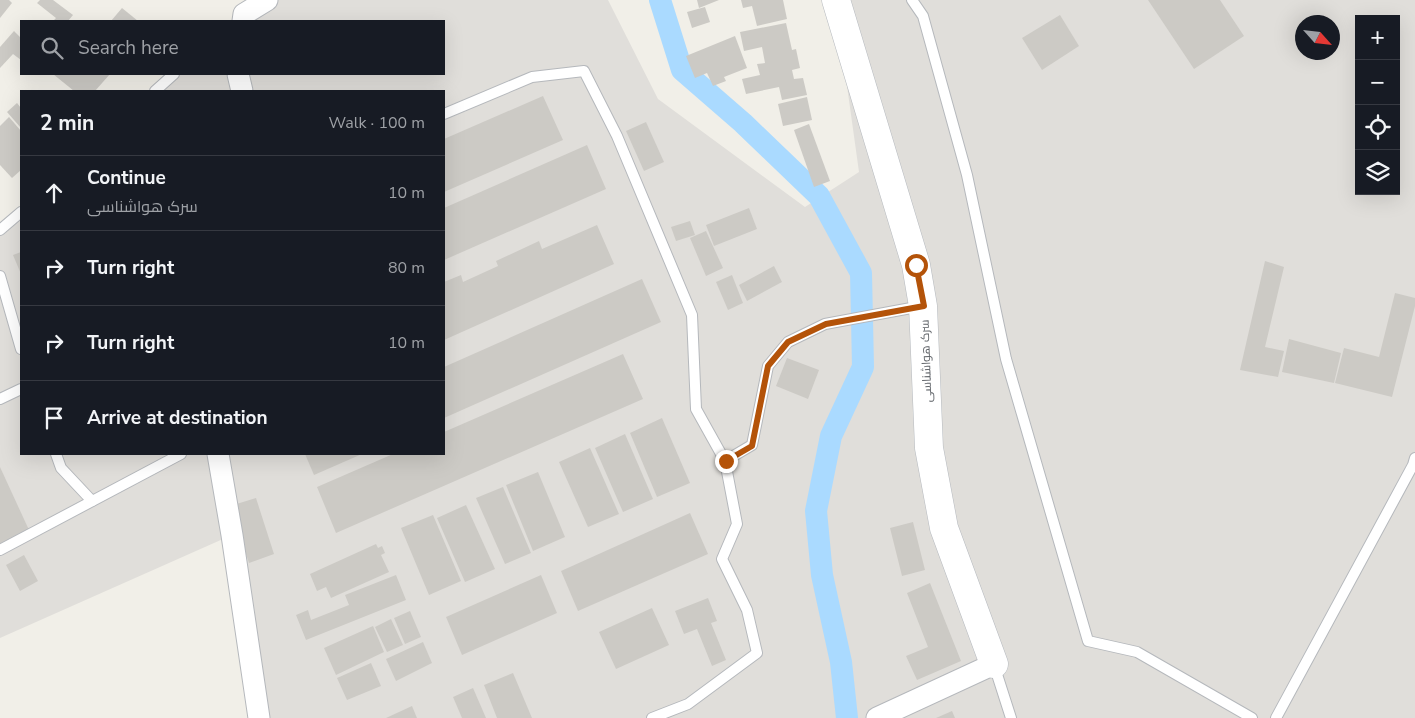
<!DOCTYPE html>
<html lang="en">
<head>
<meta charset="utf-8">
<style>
	body { margin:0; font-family:"Nunito Sans",Cairo,sans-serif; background:#242831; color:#f1f3f6 }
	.controls { position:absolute; right:15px; top:15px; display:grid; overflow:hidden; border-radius:0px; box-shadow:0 5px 20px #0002 }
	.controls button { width:45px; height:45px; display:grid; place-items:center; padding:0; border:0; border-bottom:1px solid #363941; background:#171b24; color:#f1f3f6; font:25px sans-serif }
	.compass { position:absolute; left:1295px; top:15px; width:45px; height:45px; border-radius:50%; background:#171b24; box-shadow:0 5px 20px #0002; rotate:117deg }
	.stop { position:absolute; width:15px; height:15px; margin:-11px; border:4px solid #b45309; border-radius:50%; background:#fff }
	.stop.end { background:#b45309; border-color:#fff; box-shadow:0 1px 5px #0008 }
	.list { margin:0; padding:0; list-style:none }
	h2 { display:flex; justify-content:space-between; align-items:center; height:65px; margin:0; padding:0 20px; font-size:21px }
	h2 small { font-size:16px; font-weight:400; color:#9ea1a6 }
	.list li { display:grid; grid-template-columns:32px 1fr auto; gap:15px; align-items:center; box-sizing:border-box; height:75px; padding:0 20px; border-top:1px solid #363941 }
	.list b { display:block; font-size:19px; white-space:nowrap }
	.list p { margin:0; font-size:16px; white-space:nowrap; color:#9ea1a6 }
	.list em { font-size:16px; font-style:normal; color:#9ea1a6 }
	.icon { flex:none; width:28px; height:28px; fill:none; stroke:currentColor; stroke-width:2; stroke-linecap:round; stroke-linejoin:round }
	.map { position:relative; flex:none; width:1415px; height:718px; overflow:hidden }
	.search { position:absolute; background:#171b24; box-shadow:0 5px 20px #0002; left:20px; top:20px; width:425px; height:55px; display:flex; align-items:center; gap:12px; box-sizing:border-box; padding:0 18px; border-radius:0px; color:#9ea1a6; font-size:19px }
	.panel { position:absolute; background:#171b24; box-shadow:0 5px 20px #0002; left:20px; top:90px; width:425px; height:365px; border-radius:0px }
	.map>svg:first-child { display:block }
	.industrial { fill:#e0deda; fill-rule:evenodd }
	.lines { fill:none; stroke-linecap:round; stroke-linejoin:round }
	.canal { stroke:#aadaff; stroke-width:22 }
	.building { fill:#cccac5 }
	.lane-casing { stroke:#b5b8bc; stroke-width:12 }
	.street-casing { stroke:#b5b8bc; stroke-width:23 }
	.secondary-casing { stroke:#b6babf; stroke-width:29 }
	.lane { stroke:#fff; stroke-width:10 }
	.street { stroke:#fff; stroke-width:21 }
	.secondary { stroke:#fff; stroke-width:28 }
	.route { stroke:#b45309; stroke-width:6 }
	.labels { text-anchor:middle; stroke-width:4; stroke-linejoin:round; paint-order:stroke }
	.street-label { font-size:12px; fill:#5f6368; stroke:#fff }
</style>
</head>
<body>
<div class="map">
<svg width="1415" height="718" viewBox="0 0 1415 718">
	<rect width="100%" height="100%" fill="#f1efe8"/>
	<path class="industrial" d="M267 0H608L658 99 805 207 859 172 835 0H1415V718H259L232 535 0 638V230L21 212V454H444V91H155L174 74H444V21H243ZM1359 19H1396V191H1359ZM1302 22H1332V52H1302Z"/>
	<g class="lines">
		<polyline class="canal" points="660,0 682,70 743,123 819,196 861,273 863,367 831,436 816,511 822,575 841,662 847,718"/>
	</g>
	<g class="building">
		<polygon points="0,0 9,0 12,3 0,18"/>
		<polygon points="40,0 53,0 73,15 68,21 53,21 56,18 37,3"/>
		<polygon points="697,0 719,0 699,8"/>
		<polygon points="741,0 783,0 787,19 757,26 752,6 743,8"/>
		<polygon points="1148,0 1220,0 1244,36 1194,69"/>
		<polygon points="705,7 710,22 692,28 687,12"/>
		<polygon points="122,8 138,21 111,21"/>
		<polygon points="1060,15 1079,46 1042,70 1022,38"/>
		<polygon points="786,23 792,50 796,49 800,68 792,70 794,79 803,78 807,95 782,100 779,87 746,94 742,79 760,75 757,64 765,63 762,47 744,51 740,32"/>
		<polygon points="14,31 21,38 21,60 13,54 0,68 0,47"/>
		<polygon points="735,36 747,68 724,77 726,81 713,86 707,73 695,78 686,56"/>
		<polygon points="53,74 110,74 95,91 74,91"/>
		<polygon points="543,96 563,140 444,192 444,139"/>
		<polygon points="807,97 812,120 783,126 778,104"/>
		<polygon points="17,103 21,108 21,128 7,112"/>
		<polygon points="9,117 21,131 21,170 12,178 0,165 0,126"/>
		<polygon points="646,122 664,162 644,171 626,131"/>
		<polygon points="809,124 830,181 814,187 794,130"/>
		<polygon points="587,145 606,189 444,260 444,208"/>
		<polygon points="749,208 757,229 714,246 706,225"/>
		<polygon points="690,221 695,235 676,241 671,227"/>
		<polygon points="597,225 614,264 444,340 444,282 461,275 463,282 498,266 496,261 539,241 542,249"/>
		<polygon points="706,231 723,268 706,276 690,238"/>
		<polygon points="21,252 21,274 13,255"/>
		<polygon points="1265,261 1284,267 1265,347 1284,351 1278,377 1240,370"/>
		<polygon points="774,266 782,282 747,301 739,285"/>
		<polygon points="732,275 743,303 728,310 716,282"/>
		<polygon points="642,279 661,322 444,418 444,367"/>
		<polygon points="1395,293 1415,298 1415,306 1392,397 1335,383 1344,348 1379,357"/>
		<polygon points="1289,339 1341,353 1334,383 1282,372"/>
		<polygon points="623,354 643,399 336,533 317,487 393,454 444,454 444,432"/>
		<polygon points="787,358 819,370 808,399 776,386"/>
		<polygon points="662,418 690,483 657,497 630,433"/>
		<polygon points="625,434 653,499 623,512 595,448"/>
		<polygon points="590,448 619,514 588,527 559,462"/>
		<polygon points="305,454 362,454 314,475"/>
		<polygon points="0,467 29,530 0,544"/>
		<polygon points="538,472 565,537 533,551 506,485"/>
		<polygon points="503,487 531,553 505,564 476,498"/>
		<polygon points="256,498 274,554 249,563 230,506"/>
		<polygon points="466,505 495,569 465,582 437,518"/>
		<polygon points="690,513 708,554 578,611 561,571"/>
		<polygon points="433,515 461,581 429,595 401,528"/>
		<polygon points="913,522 925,570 902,576 890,528"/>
		<polygon points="376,544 378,548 382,546 385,553 381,555 389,572 331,598 326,587 317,591 310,574"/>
		<polygon points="24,555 38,581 20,591 6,565"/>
		<polygon points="396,575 406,600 306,640 296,615 308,610 311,620 349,605 345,595"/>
		<polygon points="541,575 557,613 462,655 446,617"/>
		<polygon points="930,583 961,661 917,680 906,656 928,647 907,593"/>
		<polygon points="708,598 717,621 711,623 726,660 712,666 697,629 684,634 675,611"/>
		<polygon points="652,608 669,645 616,669 599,632"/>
		<polygon points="410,611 421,637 405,644 394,618"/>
		<polygon points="391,619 403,645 387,652 375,627"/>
		<polygon points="373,626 384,652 336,675 324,648"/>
		<polygon points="423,642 432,663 396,681 386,659"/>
		<polygon points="371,663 381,686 347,700 337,678"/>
		<polygon points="513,673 532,718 497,718 484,685"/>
		<polygon points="473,688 486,718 462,718 453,697"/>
		<polygon points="412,706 417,718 386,718"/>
		<polygon points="952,711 955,718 936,718"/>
	</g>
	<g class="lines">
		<g class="lane-casing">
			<g id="lane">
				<polyline points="912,0 923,16 967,175 1006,359 1088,641 1137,652 1252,718"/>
				<polyline points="155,91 174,74"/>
				<polyline points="444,114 532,77 584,71 617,136 692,315 696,409 725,461 737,524 722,559 747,610 757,653 688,704 652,718"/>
				<polyline points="0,230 21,212"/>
				<polyline points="0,276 21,349"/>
				<polyline points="0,399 21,389"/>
				<polyline points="56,454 61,468 92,501"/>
				<polyline points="725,461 752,445 768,366 788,342 825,324 922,306"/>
				<polyline points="0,550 181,454"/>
				<polyline points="994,665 1011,718"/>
				<polyline points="1276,718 1413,465 1415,458"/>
			</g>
		</g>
		<g class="street-casing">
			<g id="street">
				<polyline points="243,21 244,14 267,0"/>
				<polyline points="238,74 242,91"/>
				<polyline points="218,454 232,535 259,718"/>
				<polyline points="877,718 994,664"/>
			</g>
		</g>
		<g class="secondary-casing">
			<polyline id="secondary" points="836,0 916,265 923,306 929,448 944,528 994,664"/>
		</g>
		<use href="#lane" class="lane"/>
		<use href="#street" class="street"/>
		<use href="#secondary" class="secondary"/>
	</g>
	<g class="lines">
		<polyline class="route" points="726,461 752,446 768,366 788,342 826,324 924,306 916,265"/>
	</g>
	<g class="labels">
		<g class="street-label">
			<text transform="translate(926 361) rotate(-92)" y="4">سرک هواشناسی</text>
		</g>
	</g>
</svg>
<div class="controls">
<button>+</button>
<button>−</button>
<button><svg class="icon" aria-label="locate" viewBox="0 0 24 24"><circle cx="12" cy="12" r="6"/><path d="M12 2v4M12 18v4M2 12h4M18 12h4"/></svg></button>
<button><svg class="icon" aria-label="layers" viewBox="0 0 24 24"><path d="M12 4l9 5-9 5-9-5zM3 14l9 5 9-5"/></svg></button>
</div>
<svg class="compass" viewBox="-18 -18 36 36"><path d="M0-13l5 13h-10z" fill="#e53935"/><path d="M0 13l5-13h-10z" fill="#9ea1a6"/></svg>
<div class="stop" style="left:916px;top:265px"></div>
<div class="stop end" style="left:726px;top:461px"></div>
<div class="search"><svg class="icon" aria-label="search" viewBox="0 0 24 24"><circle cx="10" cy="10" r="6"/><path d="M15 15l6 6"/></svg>Search here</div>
<section class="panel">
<h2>2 min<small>Walk · 100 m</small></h2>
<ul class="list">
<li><svg class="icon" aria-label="ahead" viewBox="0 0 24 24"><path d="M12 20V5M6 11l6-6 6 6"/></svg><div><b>Continue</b><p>سرک هواشناسی</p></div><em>10 m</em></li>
<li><svg class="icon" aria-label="right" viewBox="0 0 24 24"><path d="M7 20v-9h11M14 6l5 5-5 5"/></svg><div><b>Turn right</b></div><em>80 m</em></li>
<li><svg class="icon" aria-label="right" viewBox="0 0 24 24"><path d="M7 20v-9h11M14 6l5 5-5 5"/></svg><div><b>Turn right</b></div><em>10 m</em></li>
<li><svg class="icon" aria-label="arrive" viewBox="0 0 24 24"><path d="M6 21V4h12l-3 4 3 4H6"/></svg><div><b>Arrive at destination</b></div></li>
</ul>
</section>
</div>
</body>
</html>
